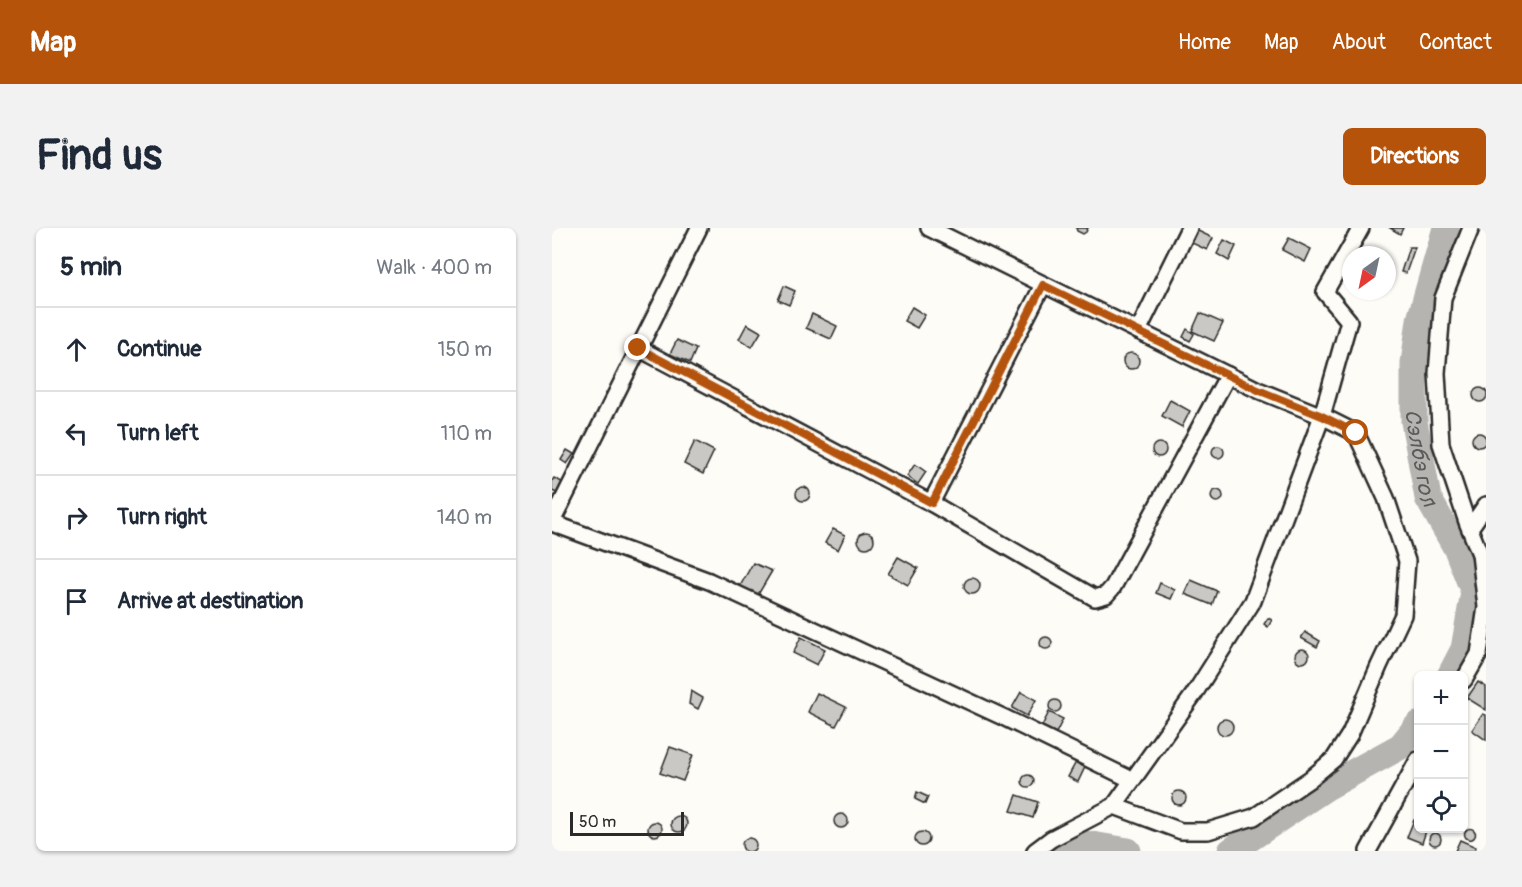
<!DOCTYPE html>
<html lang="en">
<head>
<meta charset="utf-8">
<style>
	body { margin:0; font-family:Pangolin,sans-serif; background:#f2f2f3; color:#1f2937 }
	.controls { position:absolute; right:18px; bottom:18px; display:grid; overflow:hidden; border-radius:9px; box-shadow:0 2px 4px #0004 }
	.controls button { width:54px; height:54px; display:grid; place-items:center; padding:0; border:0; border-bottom:2px solid #e0e1e3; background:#fff; color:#1f2937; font:30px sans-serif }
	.compass { position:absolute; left:790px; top:18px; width:54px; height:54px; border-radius:50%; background:#fff; box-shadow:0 2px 4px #0004; rotate:213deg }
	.scale { position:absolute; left:18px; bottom:15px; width:114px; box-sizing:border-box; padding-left:6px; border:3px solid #2b2b2b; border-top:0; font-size:16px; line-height:21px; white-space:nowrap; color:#2b2b2b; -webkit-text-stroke:4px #fdfcf7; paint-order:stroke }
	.stop { position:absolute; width:18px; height:18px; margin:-14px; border:4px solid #b45309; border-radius:50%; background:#fff }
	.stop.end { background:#b45309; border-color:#fff; box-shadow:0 2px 6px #0008 }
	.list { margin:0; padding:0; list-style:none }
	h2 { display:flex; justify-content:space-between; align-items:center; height:78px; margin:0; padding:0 24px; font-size:26px }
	h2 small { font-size:20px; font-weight:400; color:#747a83 }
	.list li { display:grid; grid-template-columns:39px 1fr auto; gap:18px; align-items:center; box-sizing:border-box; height:84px; padding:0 24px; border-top:2px solid #e0e1e3 }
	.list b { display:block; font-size:22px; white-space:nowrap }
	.list em { font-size:20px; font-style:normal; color:#747a83 }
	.icon { flex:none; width:33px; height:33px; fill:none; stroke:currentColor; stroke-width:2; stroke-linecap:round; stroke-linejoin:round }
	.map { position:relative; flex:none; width:934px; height:623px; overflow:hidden; border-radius:9px }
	header { display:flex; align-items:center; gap:36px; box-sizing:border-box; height:84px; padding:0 30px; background:#b45309; color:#fff }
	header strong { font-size:28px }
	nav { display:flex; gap:33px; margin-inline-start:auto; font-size:21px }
	.intro { display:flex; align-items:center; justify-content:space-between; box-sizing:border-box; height:144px; padding:0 36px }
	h1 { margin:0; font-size:42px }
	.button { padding:15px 27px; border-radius:9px; background:#b45309; color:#fff; font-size:21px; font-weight:700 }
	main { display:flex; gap:36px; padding:0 36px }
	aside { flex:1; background:#fff; border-radius:9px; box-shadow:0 2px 4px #0004 }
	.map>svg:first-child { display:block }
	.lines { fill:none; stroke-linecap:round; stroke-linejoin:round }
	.river { stroke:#b5b4b1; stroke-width:27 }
	.building { fill:#c9c8c4; stroke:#2b2b2b; stroke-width:1.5 }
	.minor-casing { stroke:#2b2b2b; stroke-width:20 }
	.minor { stroke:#fdfcf7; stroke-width:15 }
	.route { stroke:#b45309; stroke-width:8 }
	.labels { text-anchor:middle; stroke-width:5; stroke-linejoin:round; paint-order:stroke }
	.water-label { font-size:22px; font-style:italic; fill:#5b5b5a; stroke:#fdfcf7 }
</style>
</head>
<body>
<header>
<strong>Map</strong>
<nav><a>Home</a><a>Map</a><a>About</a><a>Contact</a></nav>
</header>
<div class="intro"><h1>Find us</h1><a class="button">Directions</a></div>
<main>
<aside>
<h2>5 min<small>Walk · 400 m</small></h2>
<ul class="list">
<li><svg class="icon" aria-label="ahead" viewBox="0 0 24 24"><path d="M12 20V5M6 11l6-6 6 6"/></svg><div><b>Continue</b></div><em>150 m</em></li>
<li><svg class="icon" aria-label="left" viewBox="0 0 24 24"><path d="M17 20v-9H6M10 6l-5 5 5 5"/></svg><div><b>Turn left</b></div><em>110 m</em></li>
<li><svg class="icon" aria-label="right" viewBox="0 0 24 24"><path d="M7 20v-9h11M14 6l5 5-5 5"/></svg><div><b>Turn right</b></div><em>140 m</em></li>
<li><svg class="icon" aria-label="arrive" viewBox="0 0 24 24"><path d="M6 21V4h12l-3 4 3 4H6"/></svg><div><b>Arrive at destination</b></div></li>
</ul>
</aside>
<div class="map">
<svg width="934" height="623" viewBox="0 0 934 623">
	<rect width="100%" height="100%" fill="#fdfcf7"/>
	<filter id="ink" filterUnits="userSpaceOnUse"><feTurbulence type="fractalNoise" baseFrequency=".0167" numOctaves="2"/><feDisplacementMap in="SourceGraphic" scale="12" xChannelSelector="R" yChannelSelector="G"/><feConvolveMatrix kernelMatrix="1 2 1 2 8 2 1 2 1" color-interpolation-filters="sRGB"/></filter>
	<g filter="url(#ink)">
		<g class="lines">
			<g class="river">
				<path id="s1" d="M894 0 868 92 862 135V193L876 270 905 321 922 364 912 421 898 448"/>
				<polyline points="506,623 522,614 576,623"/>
				<polyline points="679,623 773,560 849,518 866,497"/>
			</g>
		</g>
		<g class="building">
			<polygon points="524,0 536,0 534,4 531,6 525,3"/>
			<polygon points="838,0 851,0 848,6"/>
			<polygon points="646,3 661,10 655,22 640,15"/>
			<polygon points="737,10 759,21 753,34 730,22"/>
			<polygon points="672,12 684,18 677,33 665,26"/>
			<polygon points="857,19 863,19 854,45 849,44"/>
			<polygon points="232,58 243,63 237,77 226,72"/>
			<polygon points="360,79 373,87 365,100 352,93"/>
			<polygon points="648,85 671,95 662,113 640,103"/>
			<polygon points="260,86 285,98 279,111 254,100"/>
			<polygon points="195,96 209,104 200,119 187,111"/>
			<polygon points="635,101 642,106 638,113 631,109"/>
			<polygon points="125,112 144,121 138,135 118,126"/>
			<circle cx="579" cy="133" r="8"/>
			<circle cx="928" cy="167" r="7"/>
			<polygon points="618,172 638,183 630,199 610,188"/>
			<circle cx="927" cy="212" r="7"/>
			<polygon points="143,213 162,223 151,246 132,236"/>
			<circle cx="607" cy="222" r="7"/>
			<circle cx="666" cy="224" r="6"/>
			<polygon points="15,222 22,226 15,236 9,232"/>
			<polygon points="363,236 374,244 366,256 355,248"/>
			<polygon points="2,250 10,254 5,265 0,263 0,253"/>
			<circle cx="251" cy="266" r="7"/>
			<circle cx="665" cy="268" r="6"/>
			<polygon points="281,301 293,307 286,322 273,315"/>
			<circle cx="314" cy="312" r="8"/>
			<polygon points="346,329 366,340 356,357 336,346"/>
			<polygon points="201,335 220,343 204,370 187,360"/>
			<circle cx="420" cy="358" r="8"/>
			<polygon points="639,352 665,363 660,377 633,366"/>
			<polygon points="608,355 623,362 619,371 604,365"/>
			<polygon points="716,390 720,392 716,399 712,396"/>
			<polygon points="753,404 768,413 765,419 749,410"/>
			<polygon points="249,409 273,421 265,437 241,425"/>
			<circle cx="494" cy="415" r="6"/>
			<circle cx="750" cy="428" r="7"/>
			<polygon points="926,454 934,459 934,482 915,470"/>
			<polygon points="139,463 151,470 146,481 137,476"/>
			<polygon points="469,464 484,472 475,488 460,480"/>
			<polygon points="265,465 294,479 284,498 256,484"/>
			<circle cx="503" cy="478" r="6"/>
			<polygon points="497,484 511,491 504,505 490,498"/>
			<polygon points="931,486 934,487 934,512 920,502"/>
			<circle cx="673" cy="499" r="8"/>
			<polygon points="118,519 141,527 131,553 108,545"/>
			<polygon points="524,534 533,539 526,554 516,549"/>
			<circle cx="476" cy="553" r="6"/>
			<circle cx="627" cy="570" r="7"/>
			<polygon points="365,564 376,569 373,576 363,571"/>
			<polygon points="465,567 486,574 481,590 459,583"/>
			<circle cx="289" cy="593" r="7"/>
			<circle cx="127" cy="596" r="8"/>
			<polygon points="862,592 866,593 866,600 875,600 870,615 855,609"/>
			<circle cx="103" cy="601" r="7"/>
			<circle cx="918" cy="606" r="5.5"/>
			<circle cx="370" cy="611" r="7"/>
			<circle cx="883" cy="611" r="6"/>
			<circle cx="197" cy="617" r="7"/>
			<polygon points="908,612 924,619 922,623 903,623"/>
		</g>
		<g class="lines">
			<g class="minor-casing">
				<g id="minor">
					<polyline points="377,0 706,162 770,188 804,205 834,270 855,333 851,387 827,438 798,506 782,531 758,551 702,589 656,603 629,603 562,578"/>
					<polyline points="586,103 637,0"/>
					<polyline points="86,120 379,275 543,370 554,367 561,359 676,147"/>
					<polyline points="379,275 491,57"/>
					<polyline points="0,294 147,0"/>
					<polyline points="0,295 157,353 453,490 580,552"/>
					<polyline points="918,300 934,277"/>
					<polyline points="912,452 927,426 934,379 928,326 915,294 889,216 885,145 891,70 919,0"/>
					<polyline points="483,623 499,611 562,578 642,466 701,373 770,188 797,93 773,64 809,0"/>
					<polyline points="816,623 866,532"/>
				</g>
			</g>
			<use href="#minor" class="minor"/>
		</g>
	</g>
	<g class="lines" filter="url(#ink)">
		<polyline class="route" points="86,120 380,275 491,57 706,162 770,188 804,205"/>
	</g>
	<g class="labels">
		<g class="water-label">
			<text dy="8" stroke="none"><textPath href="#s1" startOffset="234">Сэлбэ гол</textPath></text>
		</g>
	</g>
</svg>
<div class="controls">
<button>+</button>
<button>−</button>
<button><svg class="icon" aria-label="locate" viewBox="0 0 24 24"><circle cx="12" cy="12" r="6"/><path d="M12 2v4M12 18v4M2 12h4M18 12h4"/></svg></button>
</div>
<svg class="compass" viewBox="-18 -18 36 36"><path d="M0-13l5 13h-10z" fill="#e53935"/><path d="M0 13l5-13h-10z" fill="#747a83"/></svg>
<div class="scale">50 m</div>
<div class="stop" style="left:804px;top:205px"></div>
<div class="stop end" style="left:86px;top:120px"></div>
</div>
</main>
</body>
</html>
